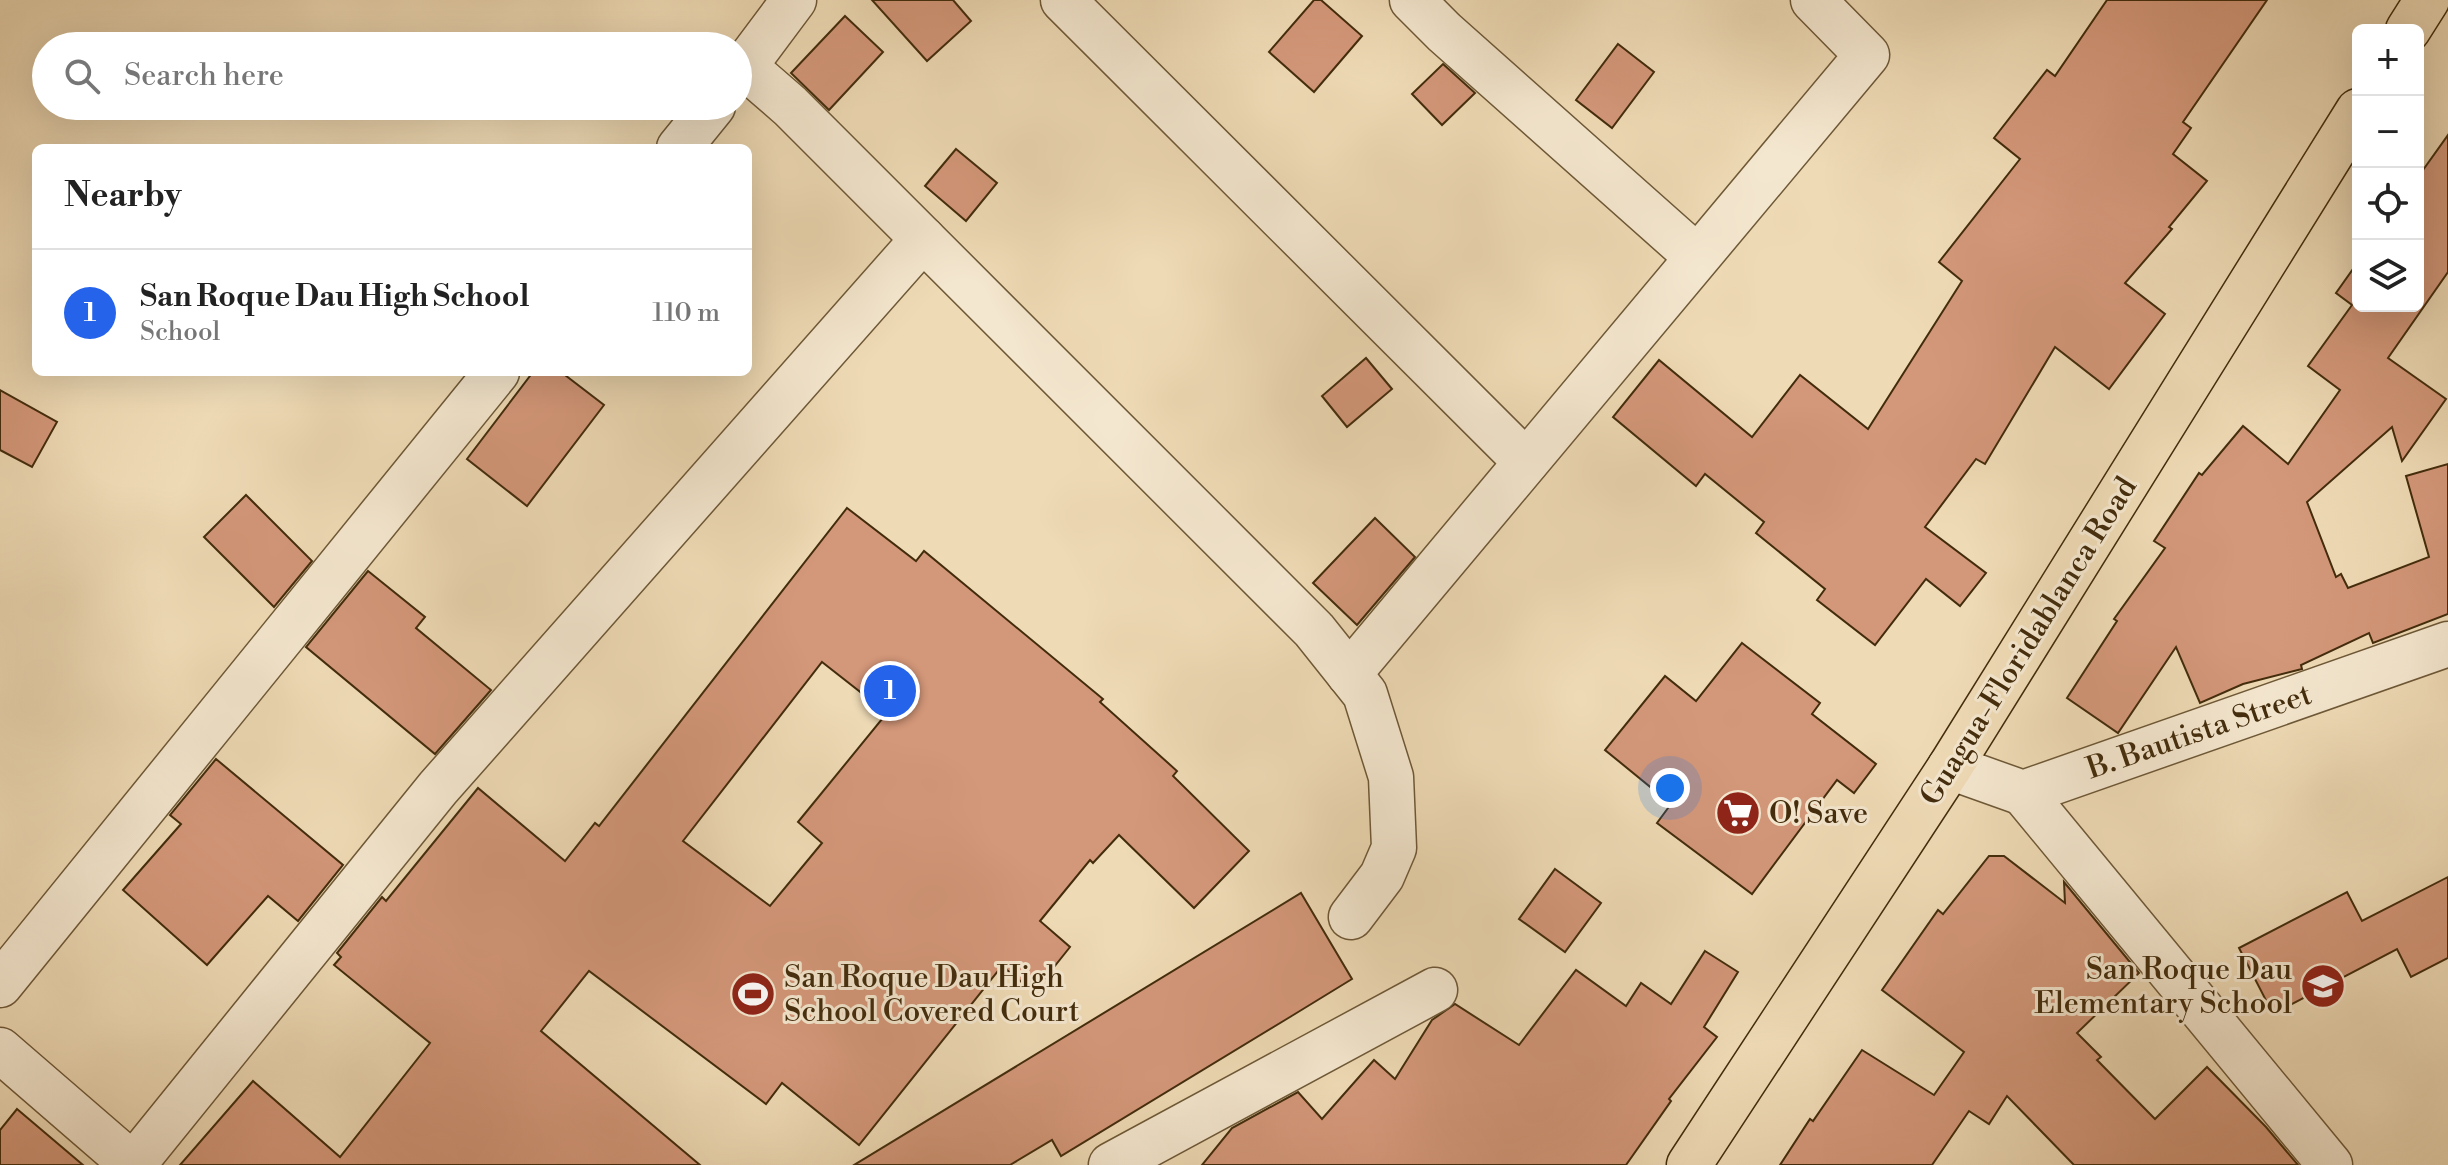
<!DOCTYPE html>
<html lang="en">
<head>
<meta charset="utf-8">
<style>
	body { margin:0; font-family:"Libre Bodoni",serif; background:#f6f6f6; color:#222 }
	.controls { position:absolute; right:24px; top:24px; display:grid; overflow:hidden; border-radius:12px; box-shadow:0 8px 32px #0002 }
	.controls button { width:72px; height:72px; display:grid; place-items:center; padding:0; border:0; border-bottom:2px solid #e0e0e0; background:#fff; color:#222; font:40px sans-serif }
	.you { position:absolute; left:1670px; top:788px; width:28px; height:28px; margin:-20px; border:6px solid #fff; border-radius:50%; background:#1a73e8; box-shadow:0 0 0 12px #1a73e833 }
	.badge { display:grid; place-items:center; width:52px; height:52px; border-radius:50%; background:#2563eb; color:#fff; font-size:26px; font-weight:700 }
	.pin { position:absolute; translate:-50% -50%; border:4px solid #fff; box-shadow:0 2px 8px #0006 }
	.list { margin:0; padding:0; list-style:none }
	h2 { display:flex; justify-content:space-between; align-items:center; height:104px; margin:0; padding:0 32px; font-size:34px }
	h2 small { font-size:26px; font-weight:400; color:#767676 }
	.list li { display:grid; grid-template-columns:52px 1fr auto; gap:24px; align-items:center; box-sizing:border-box; height:128px; padding:0 32px; border-top:2px solid #e0e0e0 }
	.list b { display:block; font-size:30px; white-space:nowrap }
	.list p { margin:0; font-size:26px; white-space:nowrap; color:#767676 }
	.list em { font-size:26px; font-style:normal; color:#767676 }
	.icon { flex:none; width:44px; height:44px; fill:none; stroke:currentColor; stroke-width:2; stroke-linecap:round; stroke-linejoin:round }
	.map { position:relative; flex:none; width:2448px; height:1165px; overflow:hidden }
	.search { position:absolute; background:#fff; box-shadow:0 8px 32px #0002; left:32px; top:32px; width:720px; height:88px; display:flex; align-items:center; gap:20px; box-sizing:border-box; padding:0 28px; border-radius:44px; color:#767676; font-size:30px }
	.panel { position:absolute; background:#fff; box-shadow:0 8px 32px #0002; left:32px; top:144px; width:720px; height:232px; border-radius:12px }
	.map>svg:first-child { display:block }
	.building { fill:#d39779; stroke:#432c0c; stroke-width:2; fill-rule:evenodd }
	.lines { fill:none; stroke-linecap:round; stroke-linejoin:round }
	.minor-casing { stroke:#6e5836; stroke-width:47 }
	.tertiary-casing { stroke:#6e5836; stroke-width:47 }
	.primary-casing { stroke:#432c0c; stroke-width:47 }
	.minor { stroke:#f4e7cf; stroke-width:44 }
	.tertiary { stroke:#f4e7cf; stroke-width:44 }
	.primary { stroke:#eedab5; stroke-width:44 }
	.labels { text-anchor:middle; stroke-width:6; stroke-linejoin:round; paint-order:stroke }
	.street-label { font-size:30px; fill:#432c0c; stroke:#f4e7cf }
	.poi-label { font-size:30px; fill:#432c0c; stroke:#f4e7cf; text-anchor:start }
</style>
</head>
<body>
<div class="map">
<svg width="2448" height="1165" viewBox="0 0 2448 1165">
	<rect width="100%" height="100%" fill="#eedab5"/>
	<filter id="stains"><feTurbulence type="fractalNoise" baseFrequency=".0025" numOctaves="4"/><feColorMatrix values="0 0 0 0 .2 0 0 0 0 .09 0 0 0 0 .02 0 0 0 .5 -.17"/></filter>
	<radialGradient id="worn" r=".72"><stop offset=".6" stop-color="#630" stop-opacity="0"/><stop offset="1" stop-color="#630" stop-opacity=".3"/></radialGradient>
	<g class="building">
		<polygon points="872,0 953,0 971,21 927,61"/>
		<polygon points="1314,0 1321,0 1362,36 1314,92 1269,52"/>
		<polygon points="2107,0 2267,0 2183,122 2191,128 2173,154 2207,181 2169,227 2172,229 2125,283 2165,314 2109,389 2055,347 1985,464 1976,459 1925,527 1986,573 1960,606 1926,579 1875,645 1817,600 1825,589 1756,533 1764,522 1705,474 1696,486 1613,417 1659,360 1752,437 1800,375 1868,429 1962,281 1939,262 2020,159 1994,138 2047,70 2055,76"/>
		<polygon points="845,16 883,52 829,110 791,73"/>
		<polygon points="1618,44 1654,72 1612,128 1576,100"/>
		<polygon points="1443,64 1475,93 1442,125 1412,94"/>
		<polygon points="2448,135 2448,272 2388,358 2446,399 2402,461 2392,427 2307,502 2336,577 2341,574 2348,588 2429,557 2406,476 2448,464 2448,614 2373,643 2369,633 2301,665 2302,669 2243,684 2200,703 2176,647 2118,733 2067,698 2117,621 2114,619 2165,548 2154,541 2199,473 2202,475 2243,426 2288,464 2340,390 2308,366 2352,305 2336,293 2358,262 2358,306 2418,306 2418,177"/>
		<polygon points="956,149 997,183 966,221 925,186"/>
		<polygon points="1366,358 1392,389 1347,427 1322,396"/>
		<polygon points="533,372 561,372 604,405 527,506 467,459"/>
		<polygon points="0,390 57,422 32,467 0,450"/>
		<polygon points="246,495 312,561 274,607 204,537"/>
		<path d="M847 508 916 561 924 551 1103 699 1100 702 1177 771 1173 776 1249 851 1194 908 1119 835 1093 863 1090 860 1040 921 1070 947 1034 992 1002 966 859 1145 782 1083 766 1104 589 971 541 1031 700 1165H180L253 1081 340 1157 430 1043 334 965 341 957 337 953 382 897 386 901 478 788 565 861 595 823 599 826ZM822 662 887 713 798 822 822 843 770 906 683 841Z"/>
		<polygon points="1375,518 1415,557 1357,625 1313,583"/>
		<polygon points="368,571 425,617 416,628 491,690 435,754 306,647"/>
		<polygon points="1742,643 1820,703 1812,714 1876,764 1854,793 1837,780 1752,894 1657,823 1671,804 1605,750 1665,676 1696,701"/>
		<polygon points="216,759 343,865 298,921 268,896 207,965 123,890 181,824 170,815"/>
		<polygon points="1989,856 2004,856 2065,903 2064,882 2139,973 2077,1033 2101,1057 2097,1060 2155,1119 2207,1067 2266,1127 2298,1165 2074,1165 2007,1096 1989,1124 1969,1111 1932,1165 1780,1165 1810,1119 1813,1121 1862,1050 1934,1095 1964,1052 1882,990 1938,910 1943,914"/>
		<polygon points="1555,869 1601,903 1565,952 1519,919"/>
		<polygon points="2448,877 2448,958 2411,977 2397,949 2273,1014 2239,948 2347,892 2362,921"/>
		<polygon points="1301,893 1352,979 1290,1017 1061,1156 1052,1140 1010,1165 854,1165"/>
		<polygon points="1705,951 1738,972 1704,1027 1717,1037 1669,1099 1671,1101 1626,1165 1202,1165 1232,1128 1298,1092 1322,1119 1374,1060 1395,1079 1432,1020 1455,1004 1519,1045 1576,970 1626,1006 1641,983 1671,1004"/>
		<polygon points="17,1109 83,1165 0,1165 0,1130"/>
	</g>
	<g class="lines">
		<g class="minor-casing">
			<g id="minor">
				<polyline points="1063,0 1526,462"/>
				<polyline points="1412,0 1444,32 1697,257"/>
				<polyline points="745,67 790,106 1314,630 1365,694 1391,777 1394,848 1382,876 1351,917"/>
				<polyline points="738,75 794,0"/>
				<polyline points="679,148 713,106"/>
				<polyline points="1349,674 1867,55 1813,0"/>
				<polyline points="2023,793 2330,1165"/>
				<polyline points="0,985 497,372"/>
				<polyline points="0,1050 133,1165"/>
				<polyline points="133,1165 438,788 923,239"/>
				<polyline points="1111,1165 1435,990"/>
			</g>
		</g>
		<g class="tertiary-casing">
			<polyline id="tertiary" points="1950,767 2023,793 2448,644"/>
		</g>
		<g class="primary-casing">
			<g id="primary">
				<polyline points="2408,30 2427,0"/>
				<polyline points="1689,1165 1950,767 2358,111"/>
			</g>
		</g>
		<use href="#minor" class="minor"/>
		<use href="#tertiary" class="tertiary"/>
		<use href="#primary" class="primary"/>
	</g>
	<defs>
		<g id="supermarket-disc" transform="scale(2.3)"><circle r="9.5" fill="#8f2418" stroke="#f4e7cf"/><path d="M-6-5.5h2.5l.6 2H6L4.5 2H-2.5L-4.4-4H-6ZM-1.5 3.2a1.3 1.3 0 1 0 .1 0ZM3 3.2a1.3 1.3 0 1 0 .1 0Z" fill="#fff"/></g>
		<g id="school-disc" transform="scale(2.3)"><circle r="9.5" fill="#8f2418" stroke="#f4e7cf"/><path d="M0-5L7-2L0 1L-7-2ZM-4 1L0 2.5L4 1V4Q0 6-4 4Z" fill="#fff"/></g>
		<g id="stadium-disc" transform="scale(2.3)"><circle r="9.5" fill="#8f2418" stroke="#f4e7cf"/><path d="M0-5a6.5 5 0 1 0 0 10a6.5 5 0 1 0 0-10ZM-3.5-1.8h7v3.6h-7Z" fill="#fff"/></g>
	</defs>
	<g fill-rule="evenodd">
		<use href="#supermarket-disc" x="1738" y="813"/>
		<use href="#school-disc" x="2323" y="986"/>
		<use href="#stadium-disc" x="753" y="994"/>
	</g>
	<g class="labels">
		<g class="street-label">
			<text transform="translate(2028 641) rotate(-58)" y="10">Guagua-Floridablanca Road</text>
			<text transform="translate(2199 731) rotate(-19)" y="10">B. Bautista Street</text>
		</g>
		<g class="poi-label">
			<text x="1769" y="823">O! Save</text>
			<text x="2292" y="979" text-anchor="end">San Roque Dau<tspan x="2292" dy="34">Elementary School</tspan></text>
			<text x="784" y="987">San Roque Dau High<tspan x="784" dy="34">School Covered Court</tspan></text>
		</g>
	</g>
	<rect width="100%" height="100%" filter="url(#stains)"/>
	<rect width="100%" height="100%" fill="url(#worn)"/>
</svg>
<div class="controls">
<button>+</button>
<button>−</button>
<button><svg class="icon" aria-label="locate" viewBox="0 0 24 24"><circle cx="12" cy="12" r="6"/><path d="M12 2v4M12 18v4M2 12h4M18 12h4"/></svg></button>
<button><svg class="icon" aria-label="layers" viewBox="0 0 24 24"><path d="M12 4l9 5-9 5-9-5zM3 14l9 5 9-5"/></svg></button>
</div>
<div class="you"></div>
<div class="pin badge" style="left:890px;top:691px">1</div>
<div class="search"><svg class="icon" aria-label="search" viewBox="0 0 24 24"><circle cx="10" cy="10" r="6"/><path d="M15 15l6 6"/></svg>Search here</div>
<section class="panel">
<h2>Nearby<small></small></h2>
<ul class="list">
<li><span class="badge">1</span><div><b>San Roque Dau High School</b><p>School</p></div><em>110 m</em></li>
</ul>
</section>
</div>
</body>
</html>
